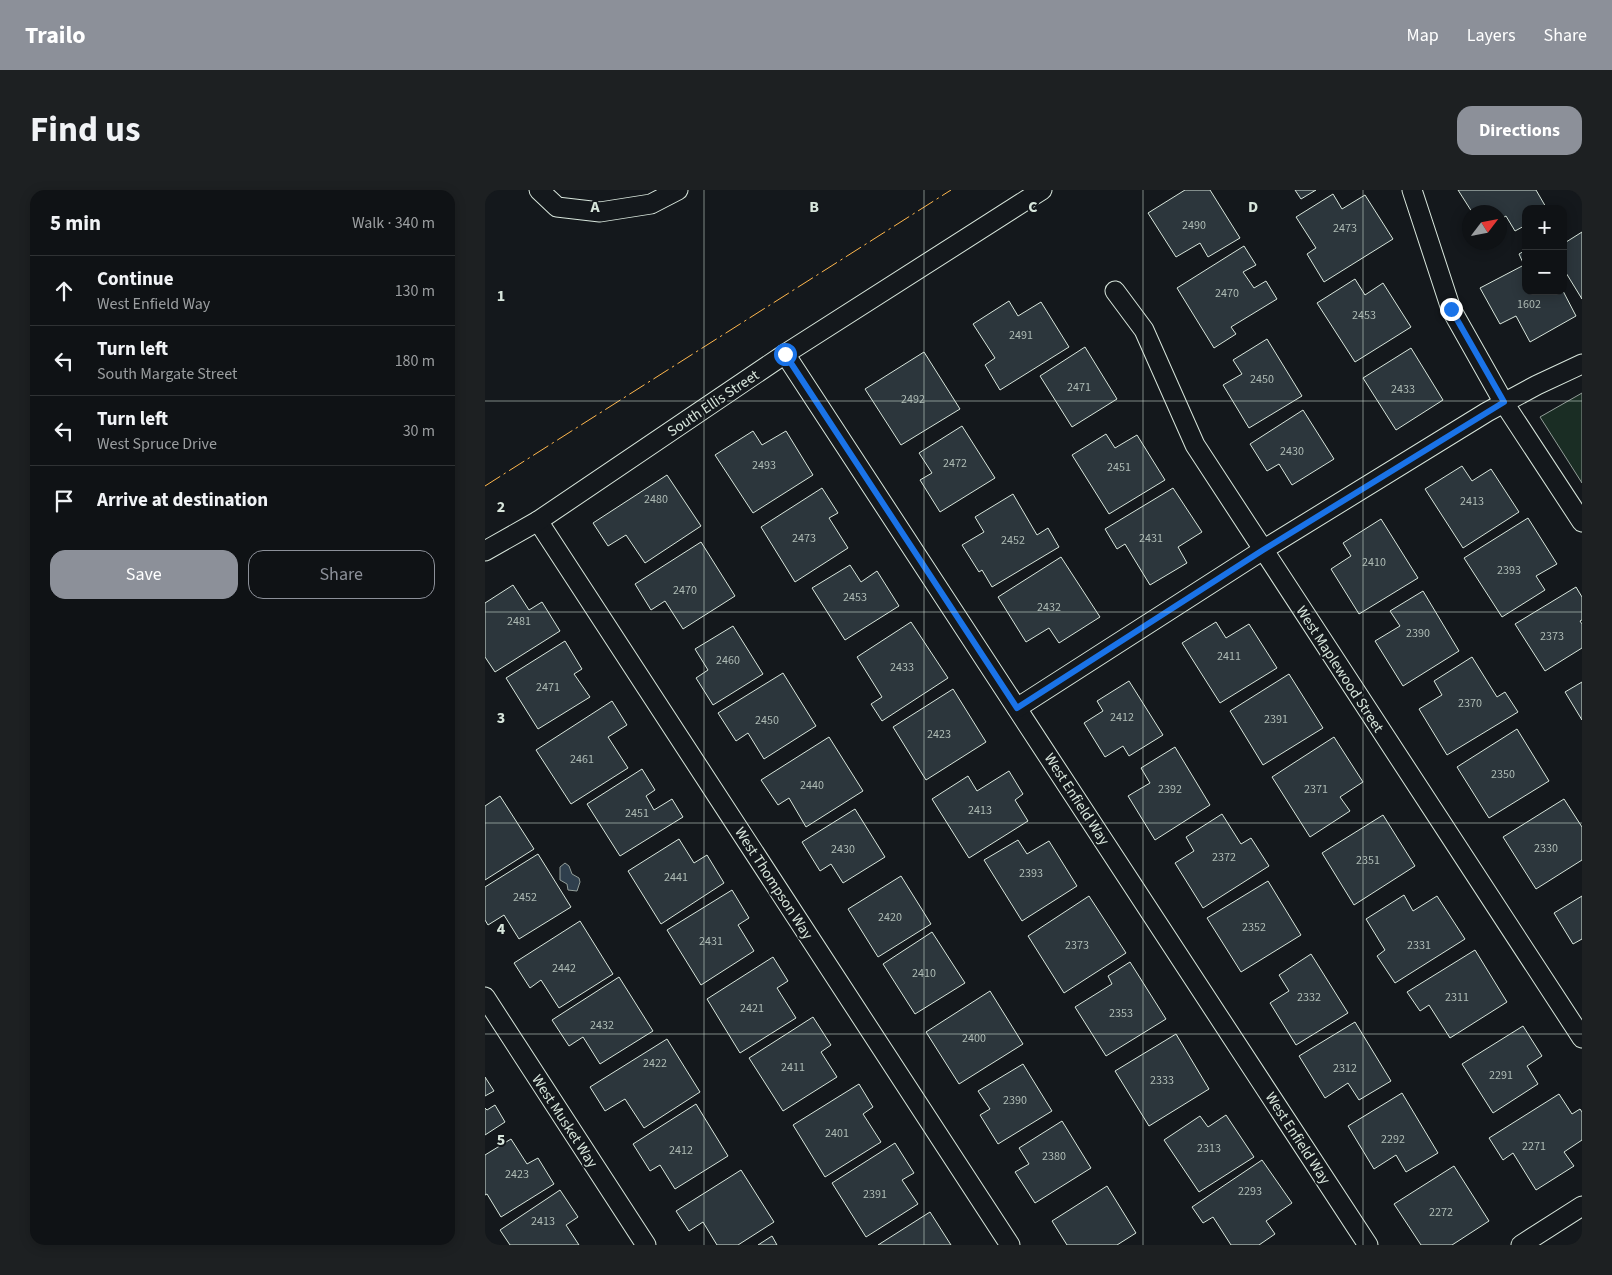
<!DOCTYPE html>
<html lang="en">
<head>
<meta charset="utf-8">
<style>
	body { margin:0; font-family:"Source Sans 3",sans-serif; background:#1d2022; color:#f1f3f6 }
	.controls { position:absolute; right:15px; top:15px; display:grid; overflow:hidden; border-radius:10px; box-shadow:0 2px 12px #0003 }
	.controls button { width:45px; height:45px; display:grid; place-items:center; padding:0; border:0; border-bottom:1px solid #2f3234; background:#0f1215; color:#f1f3f6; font:25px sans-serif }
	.compass { position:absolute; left:977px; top:15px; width:45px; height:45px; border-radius:50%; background:#0f1215; box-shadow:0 2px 12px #0003; rotate:58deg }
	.stop { position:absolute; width:15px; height:15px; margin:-11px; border:4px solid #1a73e8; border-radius:50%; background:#fff }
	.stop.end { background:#1a73e8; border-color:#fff; box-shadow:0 1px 5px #0008 }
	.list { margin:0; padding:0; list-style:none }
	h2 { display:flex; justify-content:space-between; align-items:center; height:65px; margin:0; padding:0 20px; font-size:21px }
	h2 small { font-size:16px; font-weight:400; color:#9b9ea0 }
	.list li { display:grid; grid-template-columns:32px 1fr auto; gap:15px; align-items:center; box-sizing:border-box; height:70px; padding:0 20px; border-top:1px solid #2f3234 }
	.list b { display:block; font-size:19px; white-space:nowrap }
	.list p { margin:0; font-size:16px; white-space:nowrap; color:#9b9ea0 }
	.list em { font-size:16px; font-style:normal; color:#9b9ea0 }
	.actions { display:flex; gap:10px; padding:15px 20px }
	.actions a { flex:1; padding:11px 0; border:1px solid #8c9099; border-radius:15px; text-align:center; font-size:18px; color:#8c9099 }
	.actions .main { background:#8c9099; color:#fff }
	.icon { flex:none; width:28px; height:28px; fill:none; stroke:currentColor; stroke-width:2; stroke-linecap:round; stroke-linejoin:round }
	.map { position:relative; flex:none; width:1097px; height:1055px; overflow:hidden; border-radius:15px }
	header { display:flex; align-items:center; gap:30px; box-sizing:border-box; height:70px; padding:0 25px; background:#8c9099; color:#fff }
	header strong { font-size:24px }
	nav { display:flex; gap:28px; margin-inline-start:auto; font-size:18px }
	.intro { display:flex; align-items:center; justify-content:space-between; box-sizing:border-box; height:120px; padding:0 30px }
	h1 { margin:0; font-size:35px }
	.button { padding:12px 22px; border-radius:15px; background:#8c9099; color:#fff; font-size:18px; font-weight:700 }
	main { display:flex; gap:30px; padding:0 30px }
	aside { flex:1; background:#0f1215; border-radius:15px; box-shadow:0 2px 12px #0003 }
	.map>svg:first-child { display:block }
	.green { fill:#1a2d24; stroke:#939e99 }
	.water { fill:#2f3f4d; stroke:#939e99 }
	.building { fill:#2c363c; stroke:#d8e6dc }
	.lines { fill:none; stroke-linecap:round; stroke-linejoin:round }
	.minor-casing { stroke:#d8e6dc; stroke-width:21 }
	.minor { stroke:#14181c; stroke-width:19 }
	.power { stroke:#ffb74d; stroke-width:1; stroke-dasharray:18 4 2.5 4; stroke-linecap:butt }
	.route { stroke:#1a73e8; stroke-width:6 }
	.grid { fill:none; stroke:#d8e6dc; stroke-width:1; stroke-opacity:0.55 }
	.labels { text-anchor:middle; stroke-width:4; stroke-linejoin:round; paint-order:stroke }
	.number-label { font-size:12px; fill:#adbab4 }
	.street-label { font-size:15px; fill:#d8e6dc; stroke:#14181c }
	.grid-label { font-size:16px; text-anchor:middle; font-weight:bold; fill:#d8e6dc; stroke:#14181c; stroke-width:4; stroke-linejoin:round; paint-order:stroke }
</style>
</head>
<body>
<header>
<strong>Trailo</strong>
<nav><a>Map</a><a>Layers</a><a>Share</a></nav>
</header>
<div class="intro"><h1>Find us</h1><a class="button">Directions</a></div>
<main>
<aside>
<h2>5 min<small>Walk · 340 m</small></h2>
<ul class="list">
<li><svg class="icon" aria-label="ahead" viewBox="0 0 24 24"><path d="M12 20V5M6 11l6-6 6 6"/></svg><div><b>Continue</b><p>West Enfield Way</p></div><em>130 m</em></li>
<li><svg class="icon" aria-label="left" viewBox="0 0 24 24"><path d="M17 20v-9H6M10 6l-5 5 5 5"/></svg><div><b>Turn left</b><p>South Margate Street</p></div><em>180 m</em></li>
<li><svg class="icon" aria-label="left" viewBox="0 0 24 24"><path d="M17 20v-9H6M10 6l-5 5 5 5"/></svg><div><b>Turn left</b><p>West Spruce Drive</p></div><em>30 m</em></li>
<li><svg class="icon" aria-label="arrive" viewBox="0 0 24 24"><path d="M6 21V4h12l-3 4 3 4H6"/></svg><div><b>Arrive at destination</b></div></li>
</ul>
<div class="actions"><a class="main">Save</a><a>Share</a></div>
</aside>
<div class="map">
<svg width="1097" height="1055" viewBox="0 0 1097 1055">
	<rect width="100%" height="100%" fill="#14181c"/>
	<polygon class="green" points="1097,203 1097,293 1055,227"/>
	<polygon class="water" points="80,673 84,676 87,684 94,688 95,692 92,701 83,700 82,694 75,690 75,677"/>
	<g class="building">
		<polygon points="700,0 725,0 755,48 723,67 715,53 691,67 663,23"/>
		<polygon points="810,0 831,0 816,9"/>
		<polygon points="973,0 1051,0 1062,19 1041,19 1041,35 1030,41 1021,26 1014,30 1014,22 987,22"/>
		<polygon points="848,4 857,19 880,5 908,49 839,92 822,64 831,58 811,27"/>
		<polygon points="1097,42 1097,109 1078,78 1078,54"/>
		<polygon points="759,56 771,75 758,82 769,98 781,91 792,109 746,137 751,144 729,158 692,98"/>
		<polygon points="1041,60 1041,101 1078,101 1091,126 1045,152 1031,126 1015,134 995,98 1039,75 1034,64"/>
		<polygon points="870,89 880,105 898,93 926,137 870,172 832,113"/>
		<polygon points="524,111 533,126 556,112 584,157 515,200 500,175 510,168 488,134"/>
		<polygon points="782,149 817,206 764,238 738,195 757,184 748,170"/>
		<polygon points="600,157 632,209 587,237 555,186"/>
		<polygon points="926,158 958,210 911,240 878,188"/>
		<polygon points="439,162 475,219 416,255 380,199"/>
		<polygon points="818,220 849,269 807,295 794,274 782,281 765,254"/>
		<polygon points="477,236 510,288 455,322 435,290 447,283 434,263"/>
		<polygon points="268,241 277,255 301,241 328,285 268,323 230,265"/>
		<polygon points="621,244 630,258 652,245 680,290 624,324 587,265"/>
		<polygon points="977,276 987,291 1006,279 1034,322 978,358 940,299"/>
		<polygon points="182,285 216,336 160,373 141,345 123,356 108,333"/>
		<polygon points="337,298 353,323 344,328 363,358 310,392 276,337"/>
		<polygon points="688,298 717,342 693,357 702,373 665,395 640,354 632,359 620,339"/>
		<polygon points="528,304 552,345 563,338 574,357 507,397 497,380 494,382 477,355 499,342 490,327"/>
		<polygon points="1043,328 1072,374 1051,386 1060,400 1017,427 979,368"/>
		<polygon points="896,329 933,388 874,424 846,379 866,366 858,353"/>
		<polygon points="216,352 250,406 198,439 180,411 166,420 150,394"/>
		<polygon points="576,367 615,427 574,453 564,438 541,452 513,407"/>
		<polygon points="365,375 376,392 392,381 414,416 360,450 327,398"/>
		<polygon points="28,395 44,420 57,412 75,441 10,482 0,467 0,413"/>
		<polygon points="1091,397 1097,407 1097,430 1095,431 1097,434 1097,458 1060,481 1030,434"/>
		<polygon points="938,401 974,461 918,496 890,451 915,436 905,421"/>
		<polygon points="426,432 463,488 397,531 386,514 397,507 372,467"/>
		<polygon points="731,432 741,448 764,434 792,478 735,513 697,453"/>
		<polygon points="248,436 278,484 228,515 211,488 223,480 210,459"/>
		<polygon points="80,451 97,479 89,484 105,507 53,539 21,488"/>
		<polygon points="987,467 1012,507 1020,502 1033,522 962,565 934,519 957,505 949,491"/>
		<polygon points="298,483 331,536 279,569 263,543 251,551 233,523"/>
		<polygon points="804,484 838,538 778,575 745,521"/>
		<polygon points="644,491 678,545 644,566 638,556 620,567 599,533 618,521 612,511"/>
		<polygon points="1097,492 1097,530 1080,502"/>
		<polygon points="468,499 501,552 441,590 408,537"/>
		<polygon points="127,511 142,535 123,547 143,578 86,614 51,560"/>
		<polygon points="1032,539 1064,591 1004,628 972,577"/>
		<polygon points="344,547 378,601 321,637 304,608 293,615 276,590"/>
		<polygon points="849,547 878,592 855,607 865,621 825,647 787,587"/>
		<polygon points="690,557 725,615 670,650 643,606 665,593 656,578"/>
		<polygon points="157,579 170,600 161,606 169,620 187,609 198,627 135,666 102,614"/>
		<polygon points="524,581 538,604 530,610 543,631 484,668 447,609 483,586 492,601"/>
		<polygon points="15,606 49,659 0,690 0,616"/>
		<polygon points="1079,609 1097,637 1097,670 1051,699 1018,647"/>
		<polygon points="370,619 400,667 358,693 346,674 335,681 317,652"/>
		<polygon points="737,624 756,654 766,648 784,676 718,718 690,673 709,661 701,647"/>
		<polygon points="898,625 930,676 869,715 837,663"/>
		<polygon points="194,649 209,673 222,665 239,693 176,734 143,681"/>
		<polygon points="533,650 542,664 564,651 592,696 537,731 499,670"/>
		<polygon points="53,664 86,717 34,749 19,725 3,735 0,730 0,697"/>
		<polygon points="416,686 446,734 393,767 363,719"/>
		<polygon points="783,691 816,745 756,782 722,728"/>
		<polygon points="247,700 264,728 253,735 269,761 216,795 182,740"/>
		<polygon points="919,705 928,721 952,706 980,749 910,793 892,766 900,760 881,729"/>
		<polygon points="604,706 641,763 579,803 543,746"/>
		<polygon points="1097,706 1097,749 1088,754 1069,723"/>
		<polygon points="95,731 128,784 74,818 56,790 45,798 29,773"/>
		<polygon points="447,742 480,793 430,824 398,774"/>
		<polygon points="990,760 1022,812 965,848 944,815 935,821 922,802"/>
		<polygon points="826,764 863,823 811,855 785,813 804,801 794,785"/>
		<polygon points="288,767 303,791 292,798 311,828 255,863 222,809"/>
		<polygon points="645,772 681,829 621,866 590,817 627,794 623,786"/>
		<polygon points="134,787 168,841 115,874 98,847 84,856 67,830"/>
		<polygon points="505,801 538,854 474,894 441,842"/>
		<polygon points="328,827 346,855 336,862 352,887 298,921 264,868"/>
		<polygon points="870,832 906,891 874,910 863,893 840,908 814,866"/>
		<polygon points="1038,836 1057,866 1042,876 1053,894 1008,923 977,874"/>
		<polygon points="691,844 724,899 664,936 630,881"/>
		<polygon points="182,849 215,902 159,938 140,909 120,921 105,897"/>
		<polygon points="538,874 567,921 513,954 495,925 505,919 493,901"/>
		<polygon points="0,887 9,901 0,906"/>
		<polygon points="374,894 388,917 378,924 396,952 340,987 308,935"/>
		<polygon points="917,903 953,963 921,982 911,965 889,979 863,936"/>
		<polygon points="1074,904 1087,924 1095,919 1097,922 1097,950 1079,962 1089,976 1051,1000 1028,963 1018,970 1004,948"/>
		<polygon points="211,914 243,966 190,999 175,975 165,981 148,954"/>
		<polygon points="10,915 20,932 0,945 0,918 2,920"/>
		<polygon points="741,925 769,967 714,1002 679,950 715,926 723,937"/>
		<polygon points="577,931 606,978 550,1013 530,982 544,974 534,958"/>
		<polygon points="26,949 42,974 53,968 69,994 16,1027 2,1004 0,1005 0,965"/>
		<polygon points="410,953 429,983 417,990 433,1014 381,1047 347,993"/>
		<polygon points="777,970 807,1013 781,1031 790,1044 774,1055 746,1055 728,1027 718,1033 707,1017"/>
		<polygon points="969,976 1004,1031 967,1055 936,1055 909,1014"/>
		<polygon points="256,980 289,1032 253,1055 232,1055 218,1032 204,1041 191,1021"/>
		<polygon points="622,996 651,1043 632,1055 582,1055 567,1031"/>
		<polygon points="75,1000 93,1027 81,1035 94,1055 25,1055 15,1040"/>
		<polygon points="445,1022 466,1055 393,1055"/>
		<polygon points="287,1046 292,1055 273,1055"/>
	</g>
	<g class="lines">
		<g class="minor-casing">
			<g id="minor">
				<polyline points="54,0 72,17 115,22 166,14 193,0"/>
				<polyline points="927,0 966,119 1019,213 1097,332"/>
				<polyline points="630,101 659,140 710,255 1097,848"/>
				<polyline points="300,164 883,1055"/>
				<polyline points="53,331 525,1055"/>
				<polyline points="0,361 53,331 300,164 557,0"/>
				<polyline points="532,518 778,360 1002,222 1052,195 1097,174"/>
				<polyline points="0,807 161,1055"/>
				<polyline points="1036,1055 1097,1016"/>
			</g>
		</g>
		<use href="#minor" class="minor"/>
		<polyline class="power" points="0,296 466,0"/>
	</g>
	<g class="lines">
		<polyline class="route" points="300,164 532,518 778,360 1019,212 966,119"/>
	</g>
	<path class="grid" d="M219 0V1055M439 0V1055M658 0V1055M878 0V1055M0 211H1097M0 422H1097M0 633H1097M0 844H1097"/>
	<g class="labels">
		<g class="number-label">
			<text x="709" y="39">2490</text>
			<text x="860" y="42">2473</text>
			<text x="742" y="107">2470</text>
			<text x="1044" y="118">1602</text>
			<text x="879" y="129">2453</text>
			<text x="536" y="149">2491</text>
			<text x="777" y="193">2450</text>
			<text x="594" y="201">2471</text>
			<text x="918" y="203">2433</text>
			<text x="428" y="213">2492</text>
			<text x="807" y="265">2430</text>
			<text x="470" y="277">2472</text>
			<text x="279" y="279">2493</text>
			<text x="634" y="281">2451</text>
			<text x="171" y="313">2480</text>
			<text x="987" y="315">2413</text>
			<text x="319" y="352">2473</text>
			<text x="666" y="352">2431</text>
			<text x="528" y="354">2452</text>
			<text x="889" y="376">2410</text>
			<text x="1024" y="384">2393</text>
			<text x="200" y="404">2470</text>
			<text x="370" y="411">2453</text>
			<text x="564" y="421">2432</text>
			<text x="34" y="435">2481</text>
			<text x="933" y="447">2390</text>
			<text x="1067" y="450">2373</text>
			<text x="744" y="470">2411</text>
			<text x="243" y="474">2460</text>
			<text x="417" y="481">2433</text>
			<text x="63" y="501">2471</text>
			<text x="985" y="517">2370</text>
			<text x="637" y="531">2412</text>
			<text x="791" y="533">2391</text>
			<text x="282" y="534">2450</text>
			<text x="454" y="548">2423</text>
			<text x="97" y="573">2461</text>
			<text x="1018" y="588">2350</text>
			<text x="327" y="599">2440</text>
			<text x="685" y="603">2392</text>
			<text x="831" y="603">2371</text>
			<text x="495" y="624">2413</text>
			<text x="152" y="627">2451</text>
			<text x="1061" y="662">2330</text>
			<text x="358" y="663">2430</text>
			<text x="739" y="671">2372</text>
			<text x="883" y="674">2351</text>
			<text x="546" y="687">2393</text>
			<text x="191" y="691">2441</text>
			<text x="40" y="711">2452</text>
			<text x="405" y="731">2420</text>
			<text x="769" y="741">2352</text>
			<text x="226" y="755">2431</text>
			<text x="592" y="759">2373</text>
			<text x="934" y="759">2331</text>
			<text x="79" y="782">2442</text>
			<text x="439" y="787">2410</text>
			<text x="824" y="811">2332</text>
			<text x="972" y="811">2311</text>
			<text x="267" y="822">2421</text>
			<text x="636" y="827">2353</text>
			<text x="117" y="839">2432</text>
			<text x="489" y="852">2400</text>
			<text x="170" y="877">2422</text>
			<text x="308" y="881">2411</text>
			<text x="860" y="882">2312</text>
			<text x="1016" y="889">2291</text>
			<text x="677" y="894">2333</text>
			<text x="530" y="914">2390</text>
			<text x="352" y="947">2401</text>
			<text x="908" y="953">2292</text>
			<text x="1049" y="960">2271</text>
			<text x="724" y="962">2313</text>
			<text x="196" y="964">2412</text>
			<text x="569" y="970">2380</text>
			<text x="32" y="988">2423</text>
			<text x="765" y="1005">2293</text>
			<text x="390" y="1008">2391</text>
			<text x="956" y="1026">2272</text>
			<text x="58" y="1035">2413</text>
		</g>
		<g class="street-label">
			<text transform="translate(228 213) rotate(-34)" y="5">South Ellis Street</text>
			<text transform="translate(855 479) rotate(57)" y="5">West Maplewood Street</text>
			<text transform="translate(592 609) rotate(57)" y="5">West Enfield Way</text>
			<text transform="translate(289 693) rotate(57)" y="5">West Thompson Way</text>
			<text transform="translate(80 931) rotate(57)" y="5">West Musket Way</text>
			<text transform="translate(813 948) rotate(57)" y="5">West Enfield Way</text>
		</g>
	</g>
	<g class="grid-label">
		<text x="110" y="22">A</text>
		<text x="329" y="22">B</text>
		<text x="548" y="22">C</text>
		<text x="768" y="22">D</text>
		<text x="16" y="111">1</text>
		<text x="16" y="322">2</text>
		<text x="16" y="533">3</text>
		<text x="16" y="744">4</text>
		<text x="16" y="955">5</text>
	</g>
</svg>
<div class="controls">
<button>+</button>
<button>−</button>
</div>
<svg class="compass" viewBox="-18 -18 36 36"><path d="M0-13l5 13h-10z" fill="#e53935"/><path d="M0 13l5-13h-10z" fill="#9b9ea0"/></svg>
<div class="stop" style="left:300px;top:164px"></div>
<div class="stop end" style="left:966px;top:119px"></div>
</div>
</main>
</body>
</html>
